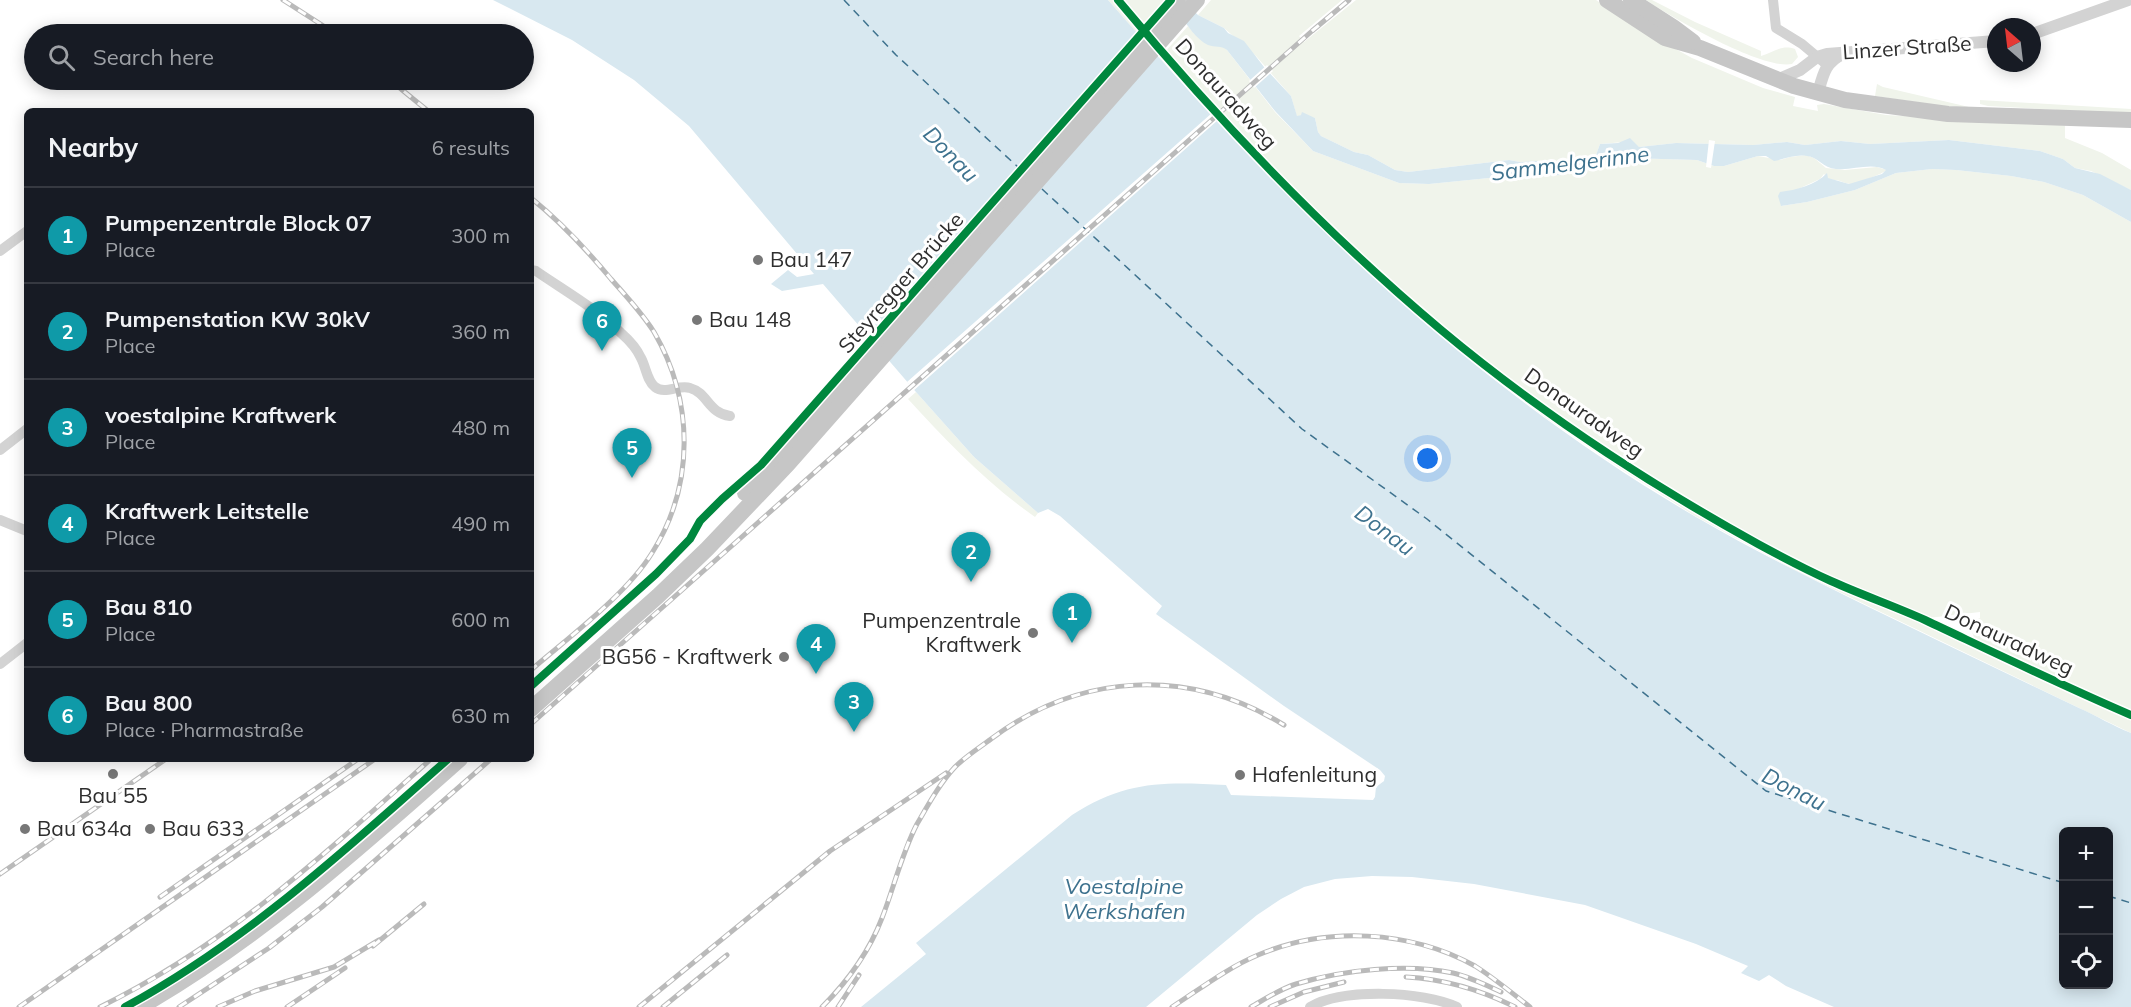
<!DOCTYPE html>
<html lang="en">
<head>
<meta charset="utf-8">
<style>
	body { margin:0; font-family:Mulish,sans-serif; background:#20242c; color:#f1f3f6 }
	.controls { position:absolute; right:18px; bottom:18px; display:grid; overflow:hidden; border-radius:9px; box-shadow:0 3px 15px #0003 }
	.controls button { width:54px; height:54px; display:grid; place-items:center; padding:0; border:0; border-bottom:2px solid #363941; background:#171b24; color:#f1f3f6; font:30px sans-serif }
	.compass { position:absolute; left:1987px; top:18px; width:54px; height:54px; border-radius:50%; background:#171b24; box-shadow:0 3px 15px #0003; rotate:332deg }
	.you { position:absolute; left:1428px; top:459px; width:21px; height:21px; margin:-15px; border:4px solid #fff; border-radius:50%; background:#1a73e8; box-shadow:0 0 0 9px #1a73e833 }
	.badge { display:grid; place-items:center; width:39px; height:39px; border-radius:50%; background:#777; color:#fff; font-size:20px; font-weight:700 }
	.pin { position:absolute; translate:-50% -50px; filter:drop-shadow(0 2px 3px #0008) }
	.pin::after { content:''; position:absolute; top:32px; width:21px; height:18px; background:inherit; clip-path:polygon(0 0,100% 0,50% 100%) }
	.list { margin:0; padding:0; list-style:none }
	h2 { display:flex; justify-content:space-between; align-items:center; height:78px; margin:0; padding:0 24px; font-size:26px }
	h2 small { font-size:20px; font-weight:400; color:#9ea1a6 }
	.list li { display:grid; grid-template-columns:39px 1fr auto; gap:18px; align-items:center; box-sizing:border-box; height:96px; padding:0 24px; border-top:2px solid #363941 }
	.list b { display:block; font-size:22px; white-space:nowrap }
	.list p { margin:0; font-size:20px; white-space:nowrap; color:#9ea1a6 }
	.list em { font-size:20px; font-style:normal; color:#9ea1a6 }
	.icon { flex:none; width:33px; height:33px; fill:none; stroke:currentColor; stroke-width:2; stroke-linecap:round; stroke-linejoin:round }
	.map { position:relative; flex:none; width:2131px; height:1007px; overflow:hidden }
	.search { position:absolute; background:#171b24; box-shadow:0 3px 15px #0003; left:24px; top:24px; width:510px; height:66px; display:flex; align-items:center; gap:15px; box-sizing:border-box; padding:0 21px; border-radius:33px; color:#9ea1a6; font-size:22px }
	.panel { position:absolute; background:#171b24; box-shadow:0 3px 15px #0003; left:24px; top:108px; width:510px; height:654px; border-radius:9px }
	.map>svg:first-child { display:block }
	.green { fill:#f0f4eb }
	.water { fill:#d8e8f0; fill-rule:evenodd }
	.pier { fill:#fff }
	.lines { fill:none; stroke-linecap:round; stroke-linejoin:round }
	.ferry { stroke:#3e728e; stroke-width:1.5; stroke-dasharray:8 6; stroke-linecap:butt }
	.minor { stroke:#d3d3d3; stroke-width:10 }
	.tertiary { stroke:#d3d3d3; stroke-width:12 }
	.primary { stroke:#c6c6c6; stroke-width:16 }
	.rail-casing { stroke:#bababa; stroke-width:5 }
	.rail { stroke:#fff; stroke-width:3; stroke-dasharray:9; stroke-linecap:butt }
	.cycleway-casing { stroke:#fff; stroke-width:11 }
	.cycleway { stroke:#00873e; stroke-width:8 }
	.poi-dot { fill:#777; stroke:#fff; stroke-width:2 }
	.labels { text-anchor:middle; stroke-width:6; stroke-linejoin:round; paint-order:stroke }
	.street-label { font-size:21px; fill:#2e2e2e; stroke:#fff }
	.poi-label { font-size:21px; fill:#2e2e2e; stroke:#fff; text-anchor:start }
	.water-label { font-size:22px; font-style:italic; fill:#3e728e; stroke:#fff }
</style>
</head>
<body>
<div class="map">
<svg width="2131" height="1007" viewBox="0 0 2131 1007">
	<rect width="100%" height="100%" fill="#fff"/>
	<g class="green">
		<polygon points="1108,0 1114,0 1139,31 1137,33"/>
		<polygon points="1122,0 1165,0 1142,27"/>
		<polygon points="1211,0 1342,0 1299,36 1304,42 1356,0 1596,0 1641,30 1692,58 1763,88 1795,97 1793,106 1818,111 1817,105 1824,104 1886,115 2065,125 2065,138 2102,153 2131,170 2131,190 2091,171 2075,168 2063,159 2040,151 1949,140 1870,144 1841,141 1805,145 1787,142 1753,145 1676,143 1639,147 1624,142 1600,144 1596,155 1588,159 1552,165 1537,161 1520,162 1509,160 1408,172 1395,170 1368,155 1354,152 1321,136 1318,132 1315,118 1301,115 1297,117 1291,96 1256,56 1224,28 1198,15"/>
		<path d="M1646 0H1652L1695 22 1761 51V56C1773 53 1781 44 1795 49L1798 57 1792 64C1762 70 1673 18 1646 0Z"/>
		<path d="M1188 26C1201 42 1205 44 1224 47L1227 50 1275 112 1313 151 1399 183 1429 184 1489 178 1562 175 1627 158 1697 160 1714 166H1724L1758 156 1780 160 1790 157 1806 155 1814 158 1826 168 1845 170 1877 167 1887 170C1882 174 1856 184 1850 184 1843 183 1838 179 1830 180L1824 174 1820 179 1796 190 1781 206 1807 202 1855 190 1896 173 1932 169 1956 170 2011 176 2044 182 2083 195 2131 222V713L2079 691 1977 642C1972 636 1971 629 1972 621L1980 618V612L1928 618 1829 577 1728 524 1626 462 1593 439 1499 372 1444 328 1378 271 1265 161 1165 52Z"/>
		<path d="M1161 56C1183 77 1200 101 1221 123 1282 188 1345 252 1414 310 1532 410 1661 498 1799 569 1840 589 1884 603 1925 623 1994 655 2061 689 2131 718V733L1798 572 1695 516 1621 469 1546 418 1449 344 1354 261 1303 212 1216 122 1193 93 1159 58Z"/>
		<polygon points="1877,84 1883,87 1969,107 1943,106 1875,96"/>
		<polygon points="1980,100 2131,109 2131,114 1988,106 1980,104"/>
		<path d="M916 392 974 457 1038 513 1035 517C988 484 947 442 908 399Z"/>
	</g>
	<g class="water">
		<path d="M493 0H1108C1216 123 1323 240 1450 344 1527 408 1610 467 1696 517 1775 563 1859 602 1941 642 1987 664 2033 686 2079 708 2097 716 2113 726 2131 733V1007H1834L1786 986 1769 975 1759 981 1741 973 1748 966 1696 944 1585 905 1474 884 1412 877 1372 876 1335 879 1304 887 1281 899 1257 915 1146 1007H861L926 954 916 943 1072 815C1126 780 1165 782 1226 785L1231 795 1373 800 1375 797 1376 787 1384 781 1385 776 1380 770 1284 706 1156 614 1162 606 1060 516 1048 509 1038 513 974 457 916 392 823 284 782 291 771 284 788 270 797 277 814 274 689 126 634 80 572 40ZM2064 832H2108V984H2064Z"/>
		<path d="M1193 10 1198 15 1224 28 1228 33 1244 41 1264 67 1291 96 1297 116 1301 115 1302 112 1315 118 1318 132 1321 136 1354 152 1368 155 1395 170 1408 172 1509 160 1520 162 1537 161 1552 165 1588 159 1596 155 1600 144 1618 143 1630 138 1639 147 1676 143 1753 145 1787 142 1805 145 1841 141 1870 144 1949 140 2040 151 2063 159 2075 168 2100 174 2131 190V222L2083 195 2044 182 2011 176 1956 170 1932 169 1896 173 1855 190 1807 202 1781 206 1778 196 1780 192C1796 190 1816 185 1827 173L1828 178 1849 184 1882 174 1886 170C1871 162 1852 171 1836 169 1823 168 1818 157 1807 156 1796 154 1785 159 1774 161L1766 156H1758L1724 166H1714L1697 160 1627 158 1562 175 1489 178 1429 184 1399 183 1313 151 1275 111 1227 50C1221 45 1215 48 1208 45 1197 40 1187 25 1180 15Z"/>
	</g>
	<g class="pier">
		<polygon points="1267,65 1273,71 1254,88 1249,81"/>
		<polygon points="1212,113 1218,120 912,392 906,386 909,384 907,382"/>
		<polygon points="1709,140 1715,141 1711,168 1706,167"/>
	</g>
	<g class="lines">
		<g class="ferry">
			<polyline points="844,0 896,55 1019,168"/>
			<polyline points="1042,189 1302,429 1427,519 1766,791 2064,883"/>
			<polyline points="2108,896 2131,903"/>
		</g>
		<g class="minor">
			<polyline points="1773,0 1776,28 1802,44 1827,65"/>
			<polyline points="0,251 27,231"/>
			<path d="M531 270 536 271C562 289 600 311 621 333 629 340 637 349 641 358 646 367 647 381 655 387 665 395 679 384 690 388 708 393 708 413 730 416"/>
			<polyline points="0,450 27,429"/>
			<polyline points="0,520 27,531"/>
			<polyline points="0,664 27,643"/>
			<path d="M1310 1007C1343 988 1423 991 1457 1007"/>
		</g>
		<g class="tertiary">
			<polyline points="2032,34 2128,0"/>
			<polyline points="1777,80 1800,70 1817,57 1827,54 1996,41"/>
			<path d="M1818 93C1823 75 1825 62 1843 54"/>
		</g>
		<g class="primary">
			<polyline points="1607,0 1665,38 1700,48 1794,86 1845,100 1948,114 2131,120"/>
			<polyline points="1631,0 1673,27 1693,42"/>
			<polyline points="745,493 1178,0"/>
			<polyline points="531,709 658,596 707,549 788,464 1197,0"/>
			<path d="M140 1007C261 937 356 851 460 759"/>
		</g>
		<g class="rail-casing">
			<g id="rail">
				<polyline points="283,0 336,34"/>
				<polyline points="390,80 428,111"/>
				<path d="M531 198C562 223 586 249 611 279 626 296 642 313 654 332 694 401 695 485 652 553 626 595 569 637 531 670"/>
				<polyline points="531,724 1312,31 1349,0"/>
				<polyline points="0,874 166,759"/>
				<polyline points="160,897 358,759"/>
				<polyline points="373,946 424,904"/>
				<path d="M1406 977C1444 979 1481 990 1515 1007"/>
				<polyline points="19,1007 375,759"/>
				<path d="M100 1007C227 945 327 852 431 759"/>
				<polyline points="179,1007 269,948 322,907 491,759"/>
				<polyline points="218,1007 255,991 334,967 379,940"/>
				<polyline points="287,1007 345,968"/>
				<polyline points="639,1007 830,851 946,773"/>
				<polyline points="663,1007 727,955"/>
				<path d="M822 1007C848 981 869 952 882 918 894 887 902 853 917 824 928 805 940 783 955 767 965 757 979 748 991 739 1080 672 1189 667 1284 725"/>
				<polyline points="838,1007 859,975"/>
				<path d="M1172 1007C1200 989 1227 968 1258 955 1326 926 1410 930 1475 966 1494 978 1512 993 1530 1007"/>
				<path d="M1251 1007C1265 999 1280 989 1296 984 1342 970 1407 963 1453 973 1470 977 1486 985 1501 992"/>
				<polyline points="1270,1007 1304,992 1344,982"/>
			</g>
		</g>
		<use href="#rail" class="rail"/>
		<g class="cycleway-casing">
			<g id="cycleway">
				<path d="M1118 0C1216 118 1322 230 1440 329 1538 411 1646 482 1758 544 1782 557 1807 570 1831 581 1862 595 1894 606 1925 620 1993 652 2061 685 2131 715"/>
				<polyline points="531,686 656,574 690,539 700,521 722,499 761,465 1171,0"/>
				<path d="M125 1007C245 942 347 849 448 759"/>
			</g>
		</g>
		<use href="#cycleway" class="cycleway"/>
	</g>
	<g class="poi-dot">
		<circle cx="758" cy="260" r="6"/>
		<circle cx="697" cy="320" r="6"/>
		<circle cx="1033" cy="633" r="6"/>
		<circle cx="784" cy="657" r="6"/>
		<circle cx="113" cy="774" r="6"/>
		<circle cx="1240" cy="775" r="6"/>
		<circle cx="25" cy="829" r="6"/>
		<circle cx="150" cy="829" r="6"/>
	</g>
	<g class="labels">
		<g class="street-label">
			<text transform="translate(1907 48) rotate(-4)" y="7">Linzer Straße</text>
			<text transform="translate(1226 94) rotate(48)" y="7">Donauradweg</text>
			<text transform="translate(901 283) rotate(-49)" y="7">Steyregger Brücke</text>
			<text transform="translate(1584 413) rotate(35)" y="7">Donauradweg</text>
			<text transform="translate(2009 640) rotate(25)" y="7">Donauradweg</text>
		</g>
		<g class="poi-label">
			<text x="770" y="267">Bau 147</text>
			<text x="709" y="327">Bau 148</text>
			<text x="1021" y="628" text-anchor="end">Pumpenzentrale<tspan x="1021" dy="24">Kraftwerk</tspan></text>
			<text x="772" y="664" text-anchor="end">BG56 - Kraftwerk</text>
			<text x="1252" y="782">Hafenleitung</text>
			<text x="113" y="803" text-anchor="middle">Bau 55</text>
			<text x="37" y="836">Bau 634a</text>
			<text x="162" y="836">Bau 633</text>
		</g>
		<g class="water-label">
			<text transform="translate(951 154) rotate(46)" y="8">Donau</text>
			<text transform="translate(1570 163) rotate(-7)" y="8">Sammelgerinne</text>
			<text transform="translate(1385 530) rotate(37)" y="8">Donau</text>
			<text transform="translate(1794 789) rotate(27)" y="8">Donau</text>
			<text x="1124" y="894">Voestalpine<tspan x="1124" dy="25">Werkshafen</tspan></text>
		</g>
	</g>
</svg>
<div class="controls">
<button>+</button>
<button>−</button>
<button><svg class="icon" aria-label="locate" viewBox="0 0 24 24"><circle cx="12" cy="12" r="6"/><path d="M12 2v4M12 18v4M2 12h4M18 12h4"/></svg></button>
</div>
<svg class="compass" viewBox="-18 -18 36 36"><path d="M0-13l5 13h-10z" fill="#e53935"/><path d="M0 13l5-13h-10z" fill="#9ea1a6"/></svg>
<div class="you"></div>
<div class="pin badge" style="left:1072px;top:643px;background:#0f9aa8">1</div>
<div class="pin badge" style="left:971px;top:582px;background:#0f9aa8">2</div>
<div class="pin badge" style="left:854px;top:732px;background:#0f9aa8">3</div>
<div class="pin badge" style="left:816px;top:674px;background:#0f9aa8">4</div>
<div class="pin badge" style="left:632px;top:478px;background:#0f9aa8">5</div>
<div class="pin badge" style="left:602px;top:351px;background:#0f9aa8">6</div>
<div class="search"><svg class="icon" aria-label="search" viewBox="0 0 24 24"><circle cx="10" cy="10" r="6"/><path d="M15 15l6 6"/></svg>Search here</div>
<section class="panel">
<h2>Nearby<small>6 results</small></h2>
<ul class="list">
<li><span class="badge" style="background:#0f9aa8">1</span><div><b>Pumpenzentrale Block 07</b><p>Place</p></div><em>300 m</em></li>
<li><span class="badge" style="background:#0f9aa8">2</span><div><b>Pumpenstation KW 30kV</b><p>Place</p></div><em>360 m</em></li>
<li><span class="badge" style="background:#0f9aa8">3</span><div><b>voestalpine Kraftwerk</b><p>Place</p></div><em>480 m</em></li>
<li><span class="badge" style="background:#0f9aa8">4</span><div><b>Kraftwerk Leitstelle</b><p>Place</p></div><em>490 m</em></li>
<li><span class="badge" style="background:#0f9aa8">5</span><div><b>Bau 810</b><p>Place</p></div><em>600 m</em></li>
<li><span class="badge" style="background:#0f9aa8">6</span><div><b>Bau 800</b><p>Place · Pharmastraße</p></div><em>630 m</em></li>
</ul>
</section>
</div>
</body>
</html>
